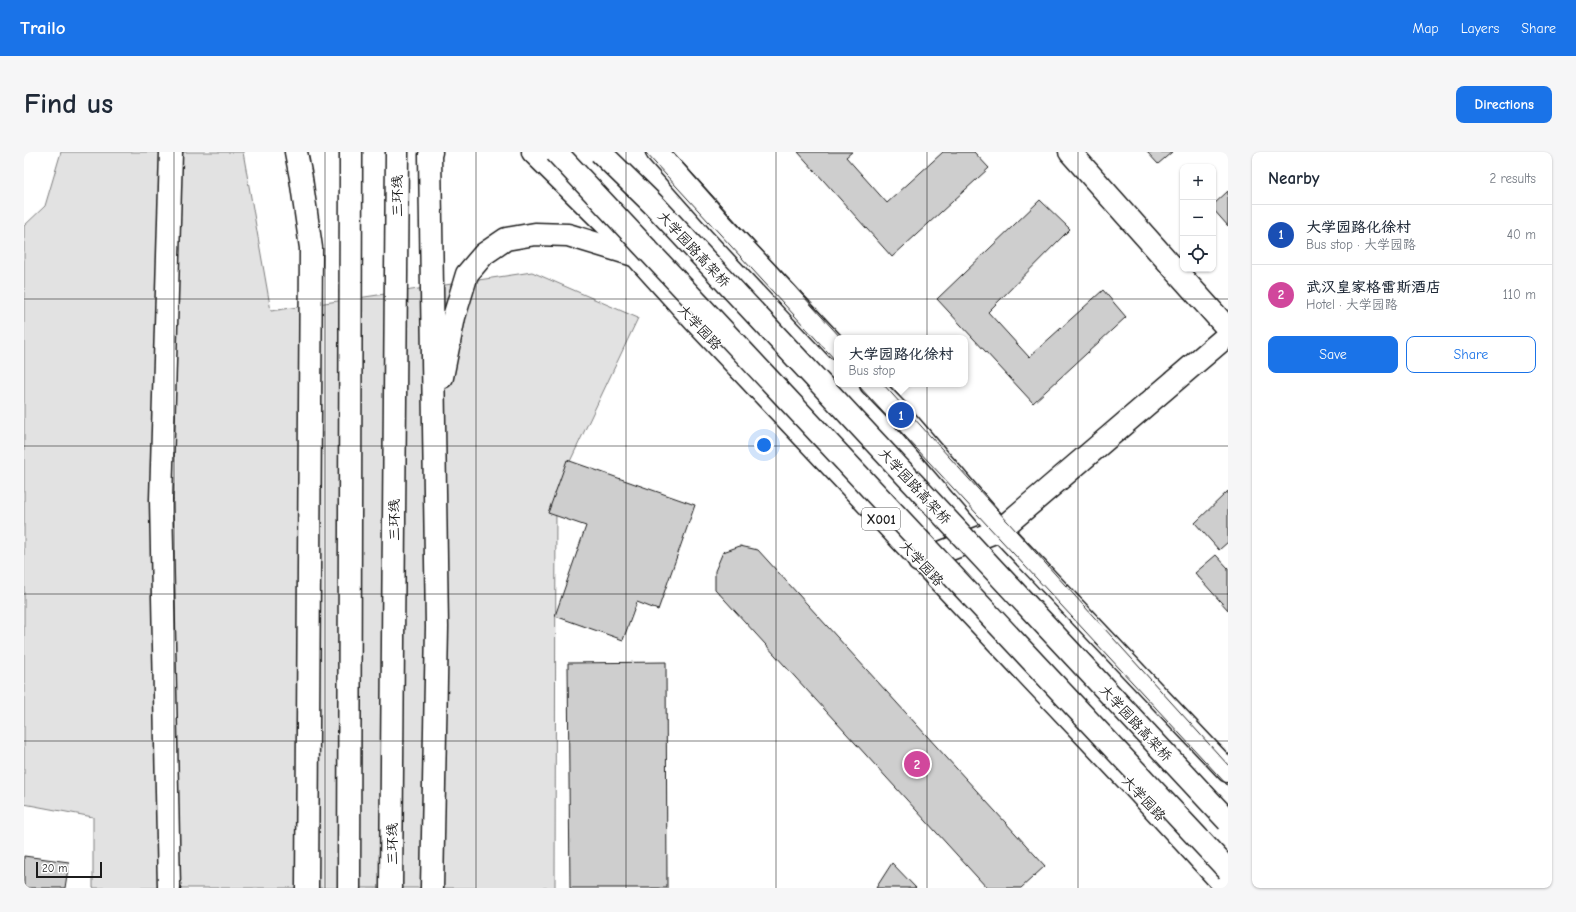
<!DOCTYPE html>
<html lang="en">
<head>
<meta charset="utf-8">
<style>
	body { margin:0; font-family:"Comic Neue","LXGW WenKai TC",sans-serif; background:#f6f6f7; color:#1f2937 }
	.controls { position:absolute; right:12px; top:12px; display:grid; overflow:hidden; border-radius:8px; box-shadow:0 1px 3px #0004 }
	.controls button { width:36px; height:36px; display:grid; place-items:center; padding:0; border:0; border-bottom:1px solid #e0e1e3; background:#fff; color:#1f2937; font:20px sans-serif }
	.scale { position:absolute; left:12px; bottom:10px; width:66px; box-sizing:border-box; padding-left:4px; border:2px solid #1c1c1c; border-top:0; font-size:11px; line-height:14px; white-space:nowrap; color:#1c1c1c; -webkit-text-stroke:3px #fff; paint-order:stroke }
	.you { position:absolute; left:740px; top:293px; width:14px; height:14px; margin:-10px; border:3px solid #fff; border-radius:50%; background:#1a73e8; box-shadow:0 0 0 6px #1a73e833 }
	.badge { display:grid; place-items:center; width:26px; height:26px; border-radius:50%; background:#1a73e8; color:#fff; font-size:13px; font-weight:700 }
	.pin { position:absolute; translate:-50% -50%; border:2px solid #fff; box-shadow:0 1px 4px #0006 }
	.popup { position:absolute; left:810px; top:183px; width:134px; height:52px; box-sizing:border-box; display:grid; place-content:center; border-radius:8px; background:#fff; filter:drop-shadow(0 1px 3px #0005); font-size:13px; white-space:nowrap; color:#747a83 }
	.popup b { font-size:15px; color:#1f2937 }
	.popup::after { content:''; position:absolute; left:50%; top:100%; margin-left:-8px; border:8px solid transparent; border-top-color:#fff }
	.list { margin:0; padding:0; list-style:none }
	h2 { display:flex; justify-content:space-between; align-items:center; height:52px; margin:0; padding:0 16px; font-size:17px }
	h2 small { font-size:13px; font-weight:400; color:#747a83 }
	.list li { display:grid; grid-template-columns:26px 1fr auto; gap:12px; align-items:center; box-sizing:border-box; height:60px; padding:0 16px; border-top:1px solid #e0e1e3 }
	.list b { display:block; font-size:15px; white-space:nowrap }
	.list p { margin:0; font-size:13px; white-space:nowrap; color:#747a83 }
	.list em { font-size:13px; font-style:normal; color:#747a83 }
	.actions { display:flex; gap:8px; padding:12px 16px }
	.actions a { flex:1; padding:9px 0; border:1px solid #1a73e8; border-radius:8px; text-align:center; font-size:14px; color:#1a73e8 }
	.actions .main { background:#1a73e8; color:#fff }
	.icon { flex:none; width:22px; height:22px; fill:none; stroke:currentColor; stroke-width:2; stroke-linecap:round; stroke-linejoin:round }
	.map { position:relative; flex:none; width:1204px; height:736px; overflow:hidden; border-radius:8px }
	header { display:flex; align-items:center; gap:24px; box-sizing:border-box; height:56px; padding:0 20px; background:#1a73e8; color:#fff }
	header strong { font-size:19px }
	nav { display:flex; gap:22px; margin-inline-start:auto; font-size:14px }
	.intro { display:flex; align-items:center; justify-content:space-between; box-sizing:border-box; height:96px; padding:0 24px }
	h1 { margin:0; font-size:28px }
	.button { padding:10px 18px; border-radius:8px; background:#1a73e8; color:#fff; font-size:14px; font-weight:700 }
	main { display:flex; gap:24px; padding:0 24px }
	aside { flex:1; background:#fff; border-radius:8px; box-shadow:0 1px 3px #0004 }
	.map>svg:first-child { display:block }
	.green { fill:#e2e2e2; stroke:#7f7f7f }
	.building { fill:#cecece; stroke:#1c1c1c }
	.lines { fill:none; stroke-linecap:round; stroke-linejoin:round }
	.minor-casing { stroke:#1c1c1c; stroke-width:25 }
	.major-casing { stroke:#1c1c1c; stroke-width:25 }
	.highway-casing { stroke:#1c1c1c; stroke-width:25 }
	.minor { stroke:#fff; stroke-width:22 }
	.major { stroke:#fff; stroke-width:22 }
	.highway { stroke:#fff; stroke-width:22 }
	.tram { stroke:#1c1c1c; stroke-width:1 }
	.major-bridge-casing { stroke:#1c1c1c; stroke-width:25; stroke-linecap:butt }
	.major-bridge { stroke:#fff; stroke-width:22 }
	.grid { fill:none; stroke:#1c1c1c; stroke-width:1; stroke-opacity:0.55 }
	.labels { text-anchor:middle; stroke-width:3; stroke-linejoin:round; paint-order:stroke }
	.shield { fill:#fff; stroke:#606060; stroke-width:1 }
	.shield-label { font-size:13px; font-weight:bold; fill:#1c1c1c }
	.street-label { font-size:14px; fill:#1c1c1c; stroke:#fff }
</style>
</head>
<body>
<header>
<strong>Trailo</strong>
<nav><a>Map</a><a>Layers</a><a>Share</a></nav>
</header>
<div class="intro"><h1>Find us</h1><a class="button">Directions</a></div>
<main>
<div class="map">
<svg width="1204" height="736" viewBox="0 0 1204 736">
	<rect width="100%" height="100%" fill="#fff"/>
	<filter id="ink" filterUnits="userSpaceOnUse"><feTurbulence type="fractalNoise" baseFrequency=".025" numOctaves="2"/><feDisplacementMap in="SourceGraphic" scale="8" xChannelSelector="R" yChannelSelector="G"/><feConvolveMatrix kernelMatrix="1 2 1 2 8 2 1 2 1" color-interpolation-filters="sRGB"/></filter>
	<g filter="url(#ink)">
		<polygon class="green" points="37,0 219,0 247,159 508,120 614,166 532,339 531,736 69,736 69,665 0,652 0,74 21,54"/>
		<g class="building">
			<polygon points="774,0 828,0 822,5 863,51 919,0 950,0 965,16 868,105"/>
			<polygon points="1123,0 1148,0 1134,12"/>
			<polygon points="1204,39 1204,74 1189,57 1189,53"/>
			<polygon points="1016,48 1046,77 964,160 1005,205 1079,138 1102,165 1009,251 913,147"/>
			<polygon points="543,308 671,353 634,458 613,450 599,488 531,464 562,374 524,361"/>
			<polygon points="1204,339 1204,390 1195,398 1171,371"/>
			<polygon points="716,394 734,398 1021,714 997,736 963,736 691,437 691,419 699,400"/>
			<polygon points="1192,403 1204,416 1204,458 1171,421"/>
			<polygon points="642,510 643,736 546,736 544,511"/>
			<polygon points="0,704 45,710 41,736 0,736"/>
			<polygon points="868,711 892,736 852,736"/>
		</g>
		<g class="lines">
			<g class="minor-casing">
				<g id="minor">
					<polyline points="1046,0 1204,177"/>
					<polyline points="895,409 976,378 1204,183"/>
					<polyline points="145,736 137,348 147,0"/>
				</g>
			</g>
			<g class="major-casing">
				<g id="major">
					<polyline points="509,0 595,85 671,169 1112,637 1203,736"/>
					<polyline points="633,0 696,71 813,196"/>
					<polyline points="847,232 877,263 976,378 1204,619"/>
				</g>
			</g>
			<g class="highway-casing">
				<g id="highway">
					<polyline points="272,0 277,26 287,96 283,736"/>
					<polyline points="407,0 406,3 413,475 408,736"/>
					<polyline points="418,225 430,165 443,122 460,102 482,87 511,82 544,83 613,104"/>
					<polyline points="325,736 327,0"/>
					<polyline points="367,736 373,0"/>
				</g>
			</g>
			<use href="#minor" class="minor"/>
			<use href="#major" class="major"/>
			<use href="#highway" class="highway"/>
			<g class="tram">
				<polyline points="621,0 813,210"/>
				<polyline points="649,0 817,186"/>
				<polyline points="833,232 1204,634"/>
				<polyline points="859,232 1204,613"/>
			</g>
			<g class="major-bridge-casing">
				<g id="major-bridge">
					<polyline points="532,0 1204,718"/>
					<polyline points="576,0 629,52 1204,669"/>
				</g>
			</g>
			<use href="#major-bridge" class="major-bridge"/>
		</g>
	</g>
	<path class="grid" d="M150 0V736M301 0V736M452 0V736M602 0V736M752 0V736M903 0V736M1054 0V736M0 147H1204M0 294H1204M0 442H1204M0 589H1204"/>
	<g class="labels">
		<rect class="shield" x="838" y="356" width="38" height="22" rx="3"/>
		<g class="shield-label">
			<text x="857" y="372">X001</text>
		</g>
		<g class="street-label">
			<text transform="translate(373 44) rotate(-90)" y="5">三环线</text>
			<text transform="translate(670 97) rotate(47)" y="5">大学园路高架桥</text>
			<text transform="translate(676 175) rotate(47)" y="5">大学园路</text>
			<text transform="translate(891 334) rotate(47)" y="5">大学园路高架桥</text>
			<text transform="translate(370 368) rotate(-90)" y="5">三环线</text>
			<text transform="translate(898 411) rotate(47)" y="5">大学园路</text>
			<text transform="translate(1112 571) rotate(47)" y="5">大学园路高架桥</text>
			<text transform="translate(1120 646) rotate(47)" y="5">大学园路</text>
			<text transform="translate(368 692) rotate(-90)" y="5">三环线</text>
		</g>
	</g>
</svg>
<div class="controls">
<button>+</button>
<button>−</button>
<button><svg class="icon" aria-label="locate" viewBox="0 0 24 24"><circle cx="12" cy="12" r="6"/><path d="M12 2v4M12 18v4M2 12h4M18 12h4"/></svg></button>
</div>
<div class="scale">20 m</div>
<div class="you"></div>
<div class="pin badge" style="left:877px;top:263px;background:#1a4fb4">1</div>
<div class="popup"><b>大学园路化徐村</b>Bus stop</div>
<div class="pin badge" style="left:893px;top:612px;background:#d1479c">2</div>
</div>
<aside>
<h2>Nearby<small>2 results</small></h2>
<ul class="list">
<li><span class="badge" style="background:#1a4fb4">1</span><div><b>大学园路化徐村</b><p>Bus stop · 大学园路</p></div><em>40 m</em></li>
<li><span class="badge" style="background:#d1479c">2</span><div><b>武汉皇家格雷斯酒店</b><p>Hotel · 大学园路</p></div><em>110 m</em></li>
</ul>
<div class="actions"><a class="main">Save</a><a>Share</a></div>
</aside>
</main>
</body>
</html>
